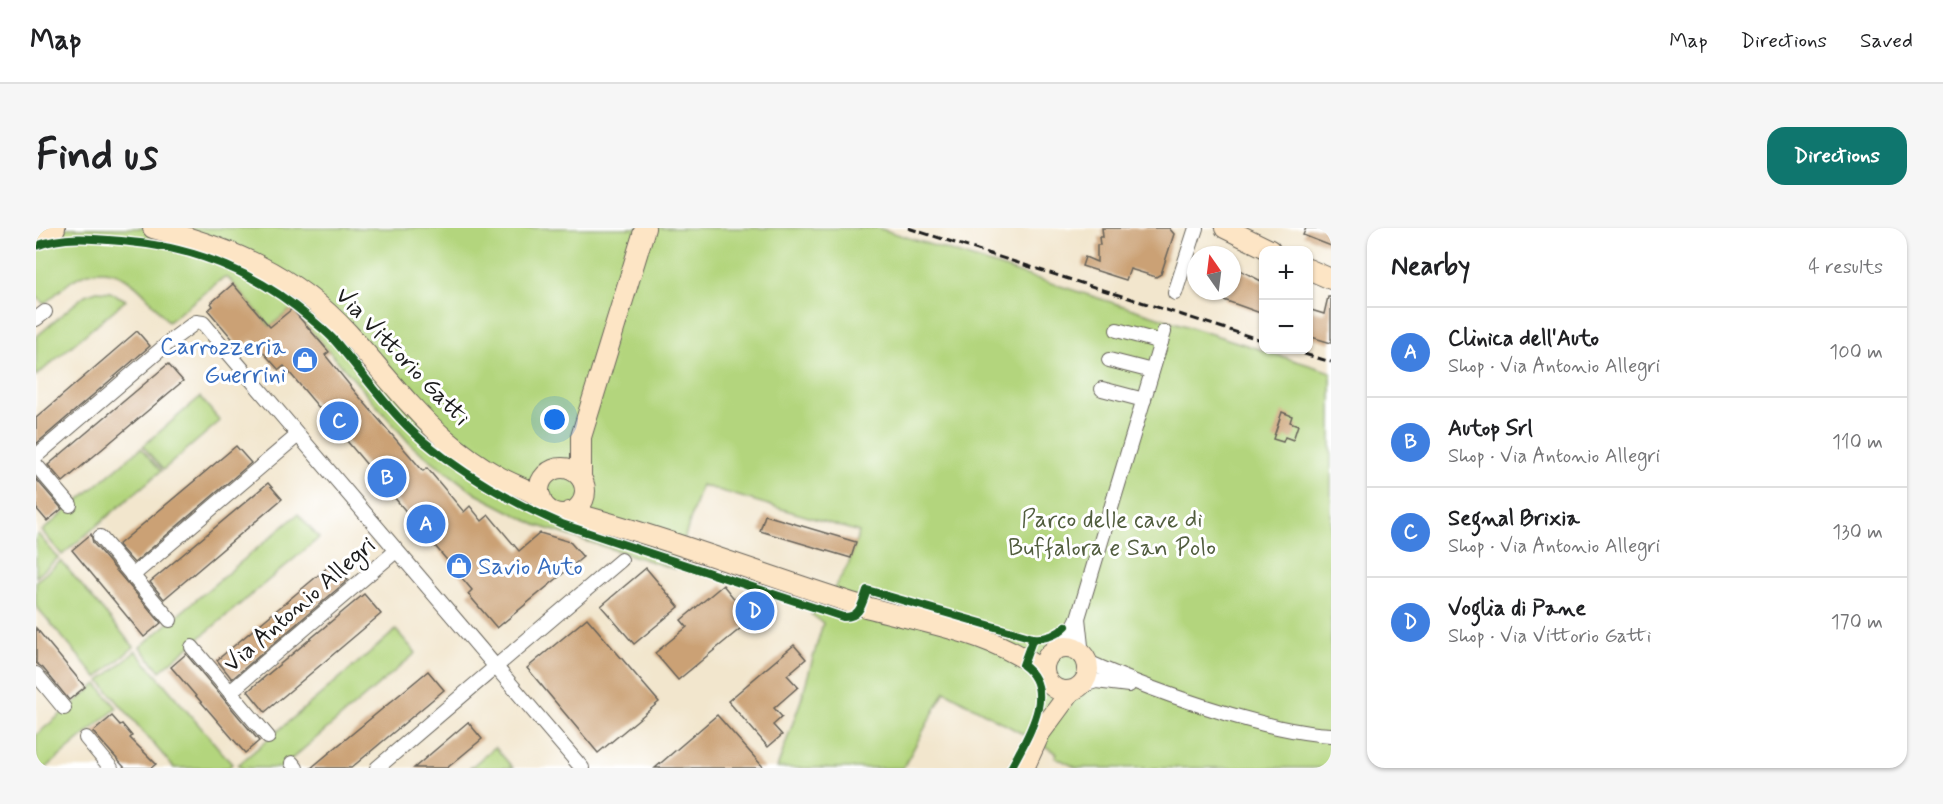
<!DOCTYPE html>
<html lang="en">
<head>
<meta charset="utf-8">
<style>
	body { margin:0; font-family:Mynerve,sans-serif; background:#f6f6f6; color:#202124 }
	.controls { position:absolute; right:18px; top:18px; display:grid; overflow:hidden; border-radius:12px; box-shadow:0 2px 4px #0004 }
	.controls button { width:54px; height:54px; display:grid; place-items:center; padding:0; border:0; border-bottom:2px solid #e0e0e0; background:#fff; color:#202124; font:30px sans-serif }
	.compass { position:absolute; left:1151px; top:18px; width:54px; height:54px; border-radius:50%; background:#fff; box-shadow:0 2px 4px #0004; rotate:346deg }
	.you { position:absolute; left:519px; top:192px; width:21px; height:21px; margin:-15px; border:4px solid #fff; border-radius:50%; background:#1a73e8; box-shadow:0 0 0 9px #1a73e833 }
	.badge { display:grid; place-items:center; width:39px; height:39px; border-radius:50%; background:#0f766e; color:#fff; font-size:20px; font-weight:700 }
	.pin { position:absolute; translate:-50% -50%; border:3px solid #fff; box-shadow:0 2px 6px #0006 }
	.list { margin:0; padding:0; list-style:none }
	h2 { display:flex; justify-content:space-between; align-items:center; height:78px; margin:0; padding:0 24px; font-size:26px }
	h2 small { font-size:20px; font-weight:400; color:#757577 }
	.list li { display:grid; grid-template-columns:39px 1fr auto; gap:18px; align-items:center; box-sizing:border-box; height:90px; padding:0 24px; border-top:2px solid #e0e0e0 }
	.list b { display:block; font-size:22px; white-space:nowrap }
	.list p { margin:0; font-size:20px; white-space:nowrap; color:#757577 }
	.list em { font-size:20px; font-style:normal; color:#757577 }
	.map { position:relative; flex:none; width:1295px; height:540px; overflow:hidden; border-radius:18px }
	header { display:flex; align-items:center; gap:36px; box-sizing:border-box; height:84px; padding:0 30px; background:#fff; border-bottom:2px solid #e0e0e0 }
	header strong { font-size:28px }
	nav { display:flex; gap:33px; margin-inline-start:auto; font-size:21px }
	.intro { display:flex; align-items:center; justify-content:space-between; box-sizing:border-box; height:144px; padding:0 36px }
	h1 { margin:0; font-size:42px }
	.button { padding:15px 27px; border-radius:18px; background:#0f766e; color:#fff; font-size:21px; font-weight:700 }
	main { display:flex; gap:36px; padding:0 36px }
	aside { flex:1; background:#fff; border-radius:18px; box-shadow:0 2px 4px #0004 }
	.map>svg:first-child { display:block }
	.green { fill:#b3d57d; stroke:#68784c; stroke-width:1.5 }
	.building { fill:#cba175 }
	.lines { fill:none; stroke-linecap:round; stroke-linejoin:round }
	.street-casing { stroke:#67635a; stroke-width:16 }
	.secondary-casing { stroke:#67635a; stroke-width:22 }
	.street { stroke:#fff; stroke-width:14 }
	.secondary { stroke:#fde5c5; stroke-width:20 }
	.rail { stroke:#1c1c1c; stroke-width:3; stroke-dasharray:9 4.5; stroke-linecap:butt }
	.cycleway-casing { stroke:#fff; stroke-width:11 }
	.cycleway { stroke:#1b5e20; stroke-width:8 }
	.labels { text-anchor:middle; stroke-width:6; stroke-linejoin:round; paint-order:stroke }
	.shop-label { font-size:24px; fill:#366cbe; stroke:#fff; text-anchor:end }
	.street-label { font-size:24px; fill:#1c1c1c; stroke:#fff }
	.park-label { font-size:24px; fill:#515d3e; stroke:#fff }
</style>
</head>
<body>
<header>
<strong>Map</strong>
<nav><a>Map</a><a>Directions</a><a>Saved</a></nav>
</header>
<div class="intro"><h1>Find us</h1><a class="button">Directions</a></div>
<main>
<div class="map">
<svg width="1295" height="540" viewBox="0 0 1295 540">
	<rect width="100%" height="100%" fill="#fff"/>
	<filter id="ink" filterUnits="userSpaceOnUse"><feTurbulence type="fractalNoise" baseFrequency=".0167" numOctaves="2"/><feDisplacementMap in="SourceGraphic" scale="12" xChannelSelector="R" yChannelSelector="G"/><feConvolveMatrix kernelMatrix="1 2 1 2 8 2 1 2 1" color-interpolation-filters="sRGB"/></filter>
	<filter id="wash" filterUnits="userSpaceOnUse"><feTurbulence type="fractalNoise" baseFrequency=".008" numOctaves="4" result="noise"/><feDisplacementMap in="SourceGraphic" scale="24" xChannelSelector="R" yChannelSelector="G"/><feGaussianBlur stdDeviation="1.35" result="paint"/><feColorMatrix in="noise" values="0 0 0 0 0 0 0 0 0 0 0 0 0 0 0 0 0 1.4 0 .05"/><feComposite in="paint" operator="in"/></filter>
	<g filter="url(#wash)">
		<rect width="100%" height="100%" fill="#f2e6cd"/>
		<g class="green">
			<path d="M0 0H842L1295 144V540H1041L1019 529 1021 525 909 463 867 540H741L765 472 787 395 775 386 791 373 813 335 823 304 665 257 639 341 500 297 440 266 376 218 256 81 234 98 192 50H187L132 94C108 64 81 25 37 52 27 59 18 68 8 76L0 68Z"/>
			<polygon points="61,63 74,64 90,72 0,148 0,109 49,67"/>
			<polygon points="164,169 184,193 127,242 107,218"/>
			<polygon points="105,220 125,243 26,327 6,303"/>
			<polygon points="262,286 283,310 124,443 104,419"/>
			<polygon points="2,306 22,330 0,349 0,308"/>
			<polygon points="25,333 98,419 61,450 0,378 0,353"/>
			<polygon points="360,402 380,425 245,540 205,540 202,537"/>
			<polygon points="100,423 196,536 192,540 138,540 64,453"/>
			<polygon points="61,456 81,480 10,540 0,540 0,507"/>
			<polygon points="459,519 477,540 434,540"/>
		</g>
		<g id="blocks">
			<g class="building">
				<polygon points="1066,0 1133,0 1138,6 1125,46 1120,49 1094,41 1090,52 1046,38 1049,29 1061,34 1061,17 1064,17 1063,9 1067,9"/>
				<polygon points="1270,0 1295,0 1295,18 1267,7"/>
				<polygon points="1204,42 1227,54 1227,86 1188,72 1193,63 1196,63 1196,58"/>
				<polygon points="197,56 234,99 256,81 293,124 289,127 320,165 387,243 391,240 428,284 434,278 446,293 453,287 483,323 504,305 534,314 547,329 461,400 432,366 436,362 248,138 243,142 216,112 205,121 172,82 177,78 175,75"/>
				<polygon points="1292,69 1295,69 1295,115 1272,108 1272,81 1288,86"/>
				<polygon points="101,103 114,118 0,216 0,190"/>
				<polygon points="132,136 147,153 27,254 12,237"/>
				<polygon points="1246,184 1256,188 1254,194 1262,197 1257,212 1249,209 1247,214 1237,211"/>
				<polygon points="200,218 215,235 98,335 82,317"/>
				<polygon points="0,251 26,281 11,293 0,280"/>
				<polygon points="232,255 246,271 128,371 114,354"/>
				<polygon points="729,287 820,314 815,330 724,303"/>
				<polygon points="55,306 57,315 125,395 108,409 36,322"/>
				<polygon points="298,334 312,352 196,451 181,432"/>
				<polygon points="610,340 643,379 598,416 565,378"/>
				<polygon points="687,357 700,373 709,365 713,371 717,368 728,381 642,452 619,425 651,399 645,392"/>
				<polygon points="328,366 345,386 229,484 212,463"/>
				<polygon points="551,390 623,474 562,525 491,440"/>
				<polygon points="0,400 49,459 33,472 7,440 0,435"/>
				<polygon points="758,417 770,431 751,447 762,459 738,480 746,489 737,497 746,507 732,519 692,473"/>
				<polygon points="150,426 223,513 209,525 135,439"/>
				<polygon points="392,443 408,462 315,540 275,540"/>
				<polygon points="681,487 728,540 619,540"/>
				<polygon points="76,488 84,497 86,496 96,508 94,510 120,536 115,540 89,540 57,504"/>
				<polygon points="432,494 446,511 411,540 378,540"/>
			</g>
		</g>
	</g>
	<g filter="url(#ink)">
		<use href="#blocks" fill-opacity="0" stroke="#67635a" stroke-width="1.5"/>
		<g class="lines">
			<g class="street-casing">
				<g id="street">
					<polyline points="1139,65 1160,0"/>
					<polyline points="0,91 9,84"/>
					<polyline points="1081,102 1125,114"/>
					<polyline points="1073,132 1116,143"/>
					<polyline points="1066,161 1108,172"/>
					<polyline points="0,228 137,111 160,94 167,95 546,540"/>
					<polyline points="0,237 34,277"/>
					<polyline points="64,309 134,392"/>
					<polyline points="96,348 262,207"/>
					<polyline points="1042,390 1046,427"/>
					<polyline points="156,419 232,509"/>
					<polyline points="1027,420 1042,390 1128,104"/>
					<path d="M1050 433C1096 454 1143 471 1192 486 1227 496 1259 505 1295 507"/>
					<polyline points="0,446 28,480"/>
					<polyline points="1042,459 1060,453 1093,457"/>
					<polyline points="194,464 360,323"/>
					<polyline points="50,510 75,540"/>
					<polyline points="256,535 260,540"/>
					<polyline points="341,540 585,332"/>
				</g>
			</g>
			<g class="secondary-casing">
				<g id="secondary">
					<path d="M117 0C193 19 258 46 312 105 344 140 372 178 408 210 423 223 442 237 460 247 474 256 491 260 505 270"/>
					<polyline points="1189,0 1234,22"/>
					<polyline points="0,3 19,0"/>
					<polyline points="1272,41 1295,51"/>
					<circle cx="526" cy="263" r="23"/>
					<polyline points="545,250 545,209 609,0"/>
					<path d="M533 284C629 309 722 345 816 375 878 394 958 402 1008 445"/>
					<circle cx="1030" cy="441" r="22"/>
					<polyline points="988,540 1004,505 1035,463"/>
				</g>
			</g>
			<use href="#street" class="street"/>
			<use href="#secondary" class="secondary"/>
			<g class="rail">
				<polyline points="872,0 1228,113"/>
				<polyline points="1255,122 1295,134"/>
			</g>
			<g class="cycleway-casing">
				<g id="cycleway">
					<path d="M0 18C30 6 63 11 94 14 162 20 224 47 275 91 283 98 292 105 299 113 327 145 353 184 386 212 429 248 475 274 526 296L807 389C824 390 826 376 831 362L997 410C1009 411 1021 407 1030 398"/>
					<path d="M975 540C990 511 1023 463 987 437L997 410"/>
				</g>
			</g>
			<use href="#cycleway" class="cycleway"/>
		</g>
	</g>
	<defs>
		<g id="shop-disc" transform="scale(1.35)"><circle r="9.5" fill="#3f7fe0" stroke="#fff"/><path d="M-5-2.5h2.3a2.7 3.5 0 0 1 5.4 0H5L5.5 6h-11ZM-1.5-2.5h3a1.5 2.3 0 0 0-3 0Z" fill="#fff"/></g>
	</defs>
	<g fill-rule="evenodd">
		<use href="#shop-disc" x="269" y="132"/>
		<use href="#shop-disc" x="423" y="338"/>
	</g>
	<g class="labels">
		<g class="shop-label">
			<text x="250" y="126">Carrozzeria<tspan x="250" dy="28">Guerrini</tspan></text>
			<text x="442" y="346" text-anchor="start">Savio Auto</text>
		</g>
		<g class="street-label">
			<text transform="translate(367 128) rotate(46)" y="8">Via Vittorio Gatti</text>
			<text transform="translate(263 376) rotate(-41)" y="8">Via Antonio Allegri</text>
		</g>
		<g class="park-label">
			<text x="1076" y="299">Parco delle cave di<tspan x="1076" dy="28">Buffalora e San Polo</tspan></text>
		</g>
	</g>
</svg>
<div class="controls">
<button>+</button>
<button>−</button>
</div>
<svg class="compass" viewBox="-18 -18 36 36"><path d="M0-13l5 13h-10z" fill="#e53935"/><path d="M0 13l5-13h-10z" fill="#757577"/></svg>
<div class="you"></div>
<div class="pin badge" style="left:390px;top:296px;background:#3f7fe0">A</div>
<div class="pin badge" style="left:351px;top:250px;background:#3f7fe0">B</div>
<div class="pin badge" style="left:303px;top:193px;background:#3f7fe0">C</div>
<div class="pin badge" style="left:719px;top:383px;background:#3f7fe0">D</div>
</div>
<aside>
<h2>Nearby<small>4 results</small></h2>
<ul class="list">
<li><span class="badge" style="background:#3f7fe0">A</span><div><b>Clinica dell'Auto</b><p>Shop · Via Antonio Allegri</p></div><em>100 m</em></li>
<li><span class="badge" style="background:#3f7fe0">B</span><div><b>Autop Srl</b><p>Shop · Via Antonio Allegri</p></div><em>110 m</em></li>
<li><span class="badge" style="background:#3f7fe0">C</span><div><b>Segnal Brixia</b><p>Shop · Via Antonio Allegri</p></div><em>130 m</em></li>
<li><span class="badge" style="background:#3f7fe0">D</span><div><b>Voglia di Pane</b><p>Shop · Via Vittorio Gatti</p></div><em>170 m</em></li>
</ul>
</aside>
</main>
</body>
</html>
